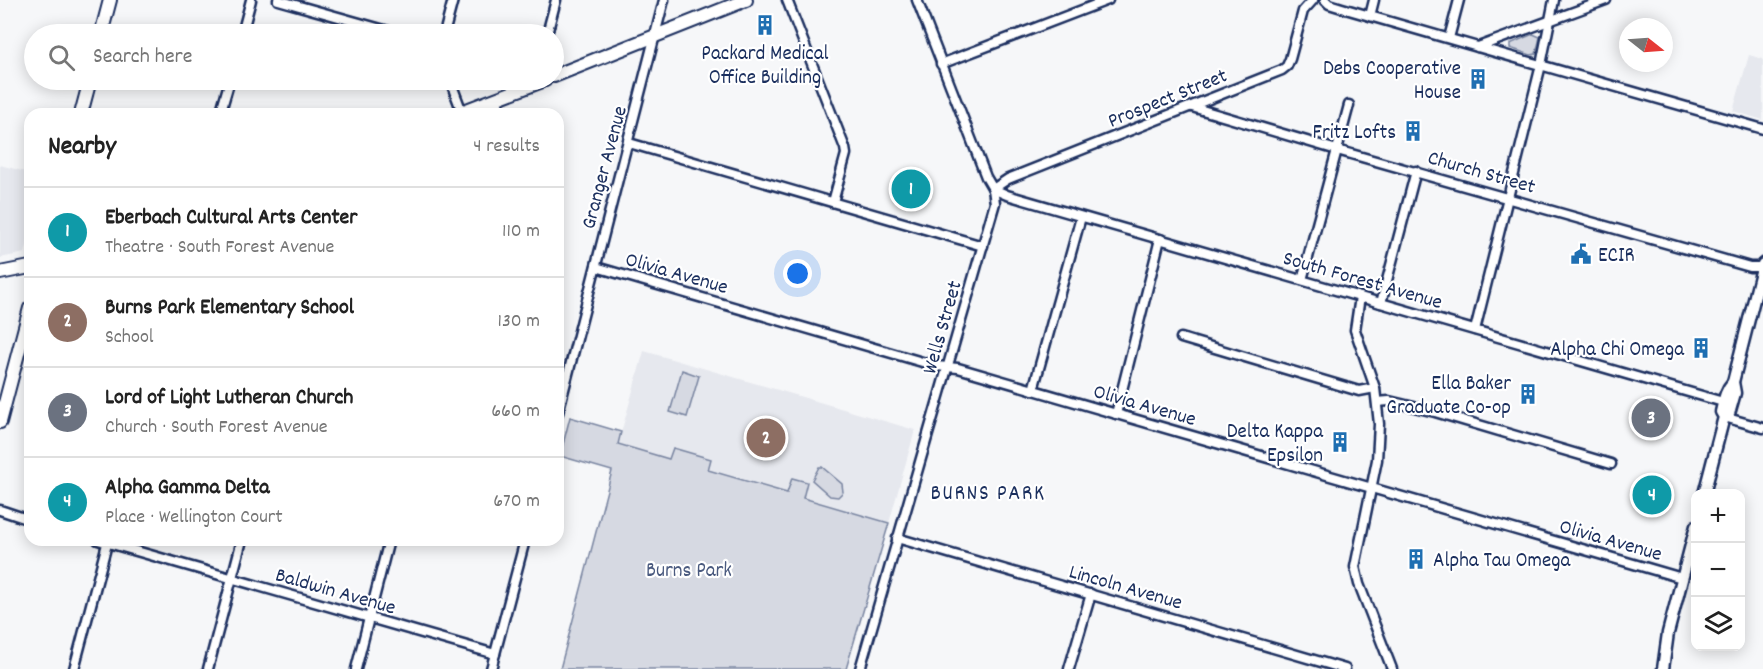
<!DOCTYPE html>
<html lang="en">
<head>
<meta charset="utf-8">
<style>
	body { margin:0; font-family:Dekko,sans-serif; background:#f2f2f2; color:#222 }
	.controls { position:absolute; right:18px; bottom:18px; display:grid; overflow:hidden; border-radius:12px; box-shadow:0 3px 15px #0003 }
	.controls button { width:54px; height:54px; display:grid; place-items:center; padding:0; border:0; border-bottom:2px solid #e0e0e0; background:#fff; color:#222; font:30px sans-serif }
	.compass { position:absolute; left:1619px; top:18px; width:54px; height:54px; border-radius:50%; background:#fff; box-shadow:0 3px 15px #0003; rotate:107deg }
	.you { position:absolute; left:798px; top:274px; width:21px; height:21px; margin:-15px; border:4px solid #fff; border-radius:50%; background:#1a73e8; box-shadow:0 0 0 9px #1a73e833 }
	.badge { display:grid; place-items:center; width:39px; height:39px; border-radius:50%; background:#1f6fb2; color:#fff; font-size:20px; font-weight:700 }
	.pin { position:absolute; translate:-50% -50%; border:3px solid #fff; box-shadow:0 2px 6px #0006 }
	.list { margin:0; padding:0; list-style:none }
	h2 { display:flex; justify-content:space-between; align-items:center; height:78px; margin:0; padding:0 24px; font-size:26px }
	h2 small { font-size:20px; font-weight:400; color:#767676 }
	.list li { display:grid; grid-template-columns:39px 1fr auto; gap:18px; align-items:center; box-sizing:border-box; height:90px; padding:0 24px; border-top:2px solid #e0e0e0 }
	.list b { display:block; font-size:22px; white-space:nowrap }
	.list p { margin:0; font-size:20px; white-space:nowrap; color:#767676 }
	.list em { font-size:20px; font-style:normal; color:#767676 }
	.icon { flex:none; width:33px; height:33px; fill:none; stroke:currentColor; stroke-width:2; stroke-linecap:round; stroke-linejoin:round }
	.map { position:relative; flex:none; width:1763px; height:669px; overflow:hidden }
	.search { position:absolute; background:#fff; box-shadow:0 3px 15px #0003; left:24px; top:24px; width:540px; height:66px; display:flex; align-items:center; gap:15px; box-sizing:border-box; padding:0 21px; border-radius:33px; color:#767676; font-size:22px }
	.panel { position:absolute; background:#fff; box-shadow:0 3px 15px #0003; left:24px; top:108px; width:540px; height:438px; border-radius:18px }
	.map>svg:first-child { display:block }
	.built { fill:#e6e8ee }
	.green { fill:#d6d9e2; stroke:#7884a0; stroke-width:1.5 }
	.lines { fill:none; stroke-linecap:round; stroke-linejoin:round }
	.minor-casing { stroke:#1b2f5e; stroke-width:13 }
	.tertiary-casing { stroke:#1b2f5e; stroke-width:15 }
	.secondary-casing { stroke:#1b2f5e; stroke-width:16 }
	.minor { stroke:#fff; stroke-width:8 }
	.tertiary { stroke:#fff; stroke-width:10 }
	.secondary { stroke:#fff; stroke-width:12 }
	.labels { text-anchor:middle; stroke-width:4.5; stroke-linejoin:round; paint-order:stroke }
	.poi-label { font-size:21px; fill:#1b2f5e; stroke:#fff; text-anchor:end }
	.street-label { font-size:21px; fill:#1b2f5e; stroke:#fff }
	.park-label { font-size:21px; fill:#4a5a7f; stroke:#fff }
	.neighbourhood-label { font-size:22px; letter-spacing:1.5px; fill:#1b2f5e; stroke:#fff }
</style>
</head>
<body>
<div class="map">
<svg width="1763" height="669" viewBox="0 0 1763 669">
	<rect width="100%" height="100%" fill="#f6f7f9"/>
	<filter id="ink" filterUnits="userSpaceOnUse"><feTurbulence type="fractalNoise" baseFrequency=".0167" numOctaves="2"/><feDisplacementMap in="SourceGraphic" scale="12" xChannelSelector="R" yChannelSelector="G"/><feConvolveMatrix kernelMatrix="1 2 1 2 8 2 1 2 1" color-interpolation-filters="sRGB"/></filter>
	<g filter="url(#ink)">
		<g class="built">
			<polygon points="1749,55 1763,59 1763,120 1733,111"/>
			<polygon points="0,165 30,173 30,233 25,253 0,258"/>
			<polygon points="644,351 915,430 889,523 618,444"/>
		</g>
		<g class="green">
			<polygon points="1533,34 1540,37 1536,54 1531,55 1510,48 1510,44"/>
			<polygon points="682,370 699,376 687,417 670,412"/>
			<polygon points="570,417 621,432 618,444 669,459 673,448 711,459 708,470 787,493 792,478 807,482 803,498 889,523 846,669 560,669 612,471 560,456"/>
			<polygon points="819,467 822,467 842,484 843,492 838,497 830,496 812,480"/>
		</g>
		<g class="lines">
			<g class="minor-casing">
				<g id="minor">
					<polyline points="278,0 399,34"/>
					<polyline points="787,0 845,148 846,154 833,202"/>
					<polyline points="1325,0 1329,4 1342,8 1763,129"/>
					<polyline points="1370,16 1374,0"/>
					<polyline points="242,34 251,0"/>
					<polyline points="444,34 453,0"/>
					<polyline points="547,34 556,0"/>
					<polyline points="1449,38 1459,0"/>
					<polyline points="1478,47 1606,0"/>
					<polyline points="941,64 1108,0"/>
					<polyline points="450,80 462,112"/>
					<polyline points="496,98 500,110 499,114"/>
					<polyline points="1192,107 1337,150 1750,267 1763,267"/>
					<polyline points="220,114 230,80"/>
					<polyline points="629,143 983,246"/>
					<polyline points="993,189 1007,195 1723,402"/>
					<polyline points="993,189 1008,179 1282,70 1287,66 1290,59 1303,11 1313,0"/>
					<polyline points="596,267 936,366 958,368 1682,578"/>
					<polyline points="1302,280 1349,105"/>
					<polyline points="1360,297 1355,330 1375,388 1379,424 1377,460 1355,567 1359,584 1392,669"/>
					<polyline points="1381,303 1416,171"/>
					<polyline points="1475,330 1541,65 1554,0"/>
					<polyline points="1181,338 1359,391 1375,388"/>
					<polyline points="1033,390 1081,217"/>
					<polyline points="1377,402 1389,401 1435,412 1611,464"/>
					<polyline points="558,413 664,0"/>
					<polyline points="1116,414 1160,239"/>
					<polyline points="1724,417 1763,428"/>
					<polyline points="0,510 30,520"/>
					<polyline points="897,538 1345,669"/>
					<polyline points="98,540 495,654"/>
					<polyline points="74,669 108,540"/>
					<polyline points="208,669 242,540"/>
					<polyline points="356,669 389,540"/>
					<polyline points="491,669 525,540"/>
					<polyline points="860,669 995,203 993,189 986,177 917,0"/>
					<polyline points="1069,669 1091,594"/>
				</g>
			</g>
			<g class="tertiary-casing">
				<g id="tertiary">
					<polyline points="1729,414 1735,393 1733,382 1763,264"/>
					<path d="M1704 494 1724 417 1721 412C1724 400 1725 391 1733 382"/>
					<polyline points="1663,669 1668,633 1696,526"/>
				</g>
			</g>
			<g class="secondary-casing">
				<g id="secondary">
					<polyline points="101,34 110,0"/>
					<polyline points="554,76 746,0"/>
					<polyline points="81,114 90,80"/>
					<polyline points="456,114 545,80"/>
					<polyline points="0,273 30,267"/>
					<polyline points="0,422 30,308"/>
				</g>
			</g>
			<use href="#minor" class="minor"/>
			<use href="#tertiary" class="tertiary"/>
			<use href="#secondary" class="secondary"/>
		</g>
	</g>
	<defs>
		<g id="building-bare" transform="scale(1.62)"><path d="M-4-6H4V6H1V3H-1V6H-4ZM-2.5-4.3h1.7v1.8h-1.7ZM.8-4.3h1.7v1.8H.8ZM-2.5-1h1.7V.8h-1.7ZM.8-1h1.7V.8H.8Z" fill="#1f6fb2" stroke="#fff" stroke-width="2.5" paint-order="stroke"/></g>
		<g id="civic-bare" transform="scale(1.62)"><path d="M-.6-6.5H3V-4.5H.6V-3L4-1V1h2V6H-6V1h2V-1L-.6-3ZM-1.2 2.5V6h2.4V2.5Z" fill="#1f6fb2" stroke="#fff" stroke-width="2.5" paint-order="stroke"/></g>
	</defs>
	<g fill-rule="evenodd">
		<use href="#building-bare" x="765" y="25"/>
		<use href="#building-bare" x="1478" y="79"/>
		<use href="#building-bare" x="1413" y="131"/>
		<use href="#civic-bare" x="1581" y="254"/>
		<use href="#building-bare" x="1701" y="348"/>
		<use href="#building-bare" x="1528" y="394"/>
		<use href="#building-bare" x="1340" y="442"/>
		<use href="#building-bare" x="1416" y="559"/>
	</g>
	<g class="labels">
		<g class="poi-label">
			<text x="765" y="59" text-anchor="middle">Packard Medical<tspan x="765" dy="24">Office Building</tspan></text>
			<text x="1461" y="74">Debs Cooperative<tspan x="1461" dy="24">House</tspan></text>
			<text x="1396" y="138">Fritz Lofts</text>
			<text x="1598" y="261" text-anchor="start">ECIR</text>
			<text x="1684" y="355">Alpha Chi Omega</text>
			<text x="1511" y="389">Ella Baker<tspan x="1511" dy="24">Graduate Co-op</tspan></text>
			<text x="1323" y="437">Delta Kappa<tspan x="1323" dy="24">Epsilon</tspan></text>
			<text x="1433" y="566" text-anchor="start">Alpha Tau Omega</text>
		</g>
		<g class="street-label">
			<text transform="translate(1167 97) rotate(-22)" y="7">Prospect Street</text>
			<text transform="translate(603 167) rotate(-75)" y="7">Granger Avenue</text>
			<text transform="translate(1482 171) rotate(16)" y="7">Church Street</text>
			<text transform="translate(677 272) rotate(16)" y="7">Olivia Avenue</text>
			<text transform="translate(1363 279) rotate(16)" y="7">South Forest Avenue</text>
			<text transform="translate(941 327) rotate(-74)" y="7">Wells Street</text>
			<text transform="translate(1145 404) rotate(16)" y="7">Olivia Avenue</text>
			<text transform="translate(1611 539) rotate(16)" y="7">Olivia Avenue</text>
			<text transform="translate(1126 586) rotate(16)" y="7">Lincoln Avenue</text>
			<text transform="translate(336 590) rotate(16)" y="7">Baldwin Avenue</text>
		</g>
		<g class="park-label">
			<text x="689" y="576">Burns Park</text>
		</g>
		<g class="neighbourhood-label">
			<text x="988" y="499">BURNS PARK</text>
		</g>
	</g>
</svg>
<div class="controls">
<button>+</button>
<button>−</button>
<button><svg class="icon" aria-label="layers" viewBox="0 0 24 24"><path d="M12 4l9 5-9 5-9-5zM3 14l9 5 9-5"/></svg></button>
</div>
<svg class="compass" viewBox="-18 -18 36 36"><path d="M0-13l5 13h-10z" fill="#e53935"/><path d="M0 13l5-13h-10z" fill="#767676"/></svg>
<div class="you"></div>
<div class="pin badge" style="left:911px;top:189px;background:#0f9aa8">1</div>
<div class="pin badge" style="left:766px;top:438px;background:#8d6e63">2</div>
<div class="pin badge" style="left:1651px;top:418px;background:#6b7280">3</div>
<div class="pin badge" style="left:1652px;top:495px;background:#0f9aa8">4</div>
<div class="search"><svg class="icon" aria-label="search" viewBox="0 0 24 24"><circle cx="10" cy="10" r="6"/><path d="M15 15l6 6"/></svg>Search here</div>
<section class="panel">
<h2>Nearby<small>4 results</small></h2>
<ul class="list">
<li><span class="badge" style="background:#0f9aa8">1</span><div><b>Eberbach Cultural Arts Center</b><p>Theatre · South Forest Avenue</p></div><em>110 m</em></li>
<li><span class="badge" style="background:#8d6e63">2</span><div><b>Burns Park Elementary School</b><p>School</p></div><em>130 m</em></li>
<li><span class="badge" style="background:#6b7280">3</span><div><b>Lord of Light Lutheran Church</b><p>Church · South Forest Avenue</p></div><em>660 m</em></li>
<li><span class="badge" style="background:#0f9aa8">4</span><div><b>Alpha Gamma Delta</b><p>Place · Wellington Court</p></div><em>670 m</em></li>
</ul>
</section>
</div>
</body>
</html>
